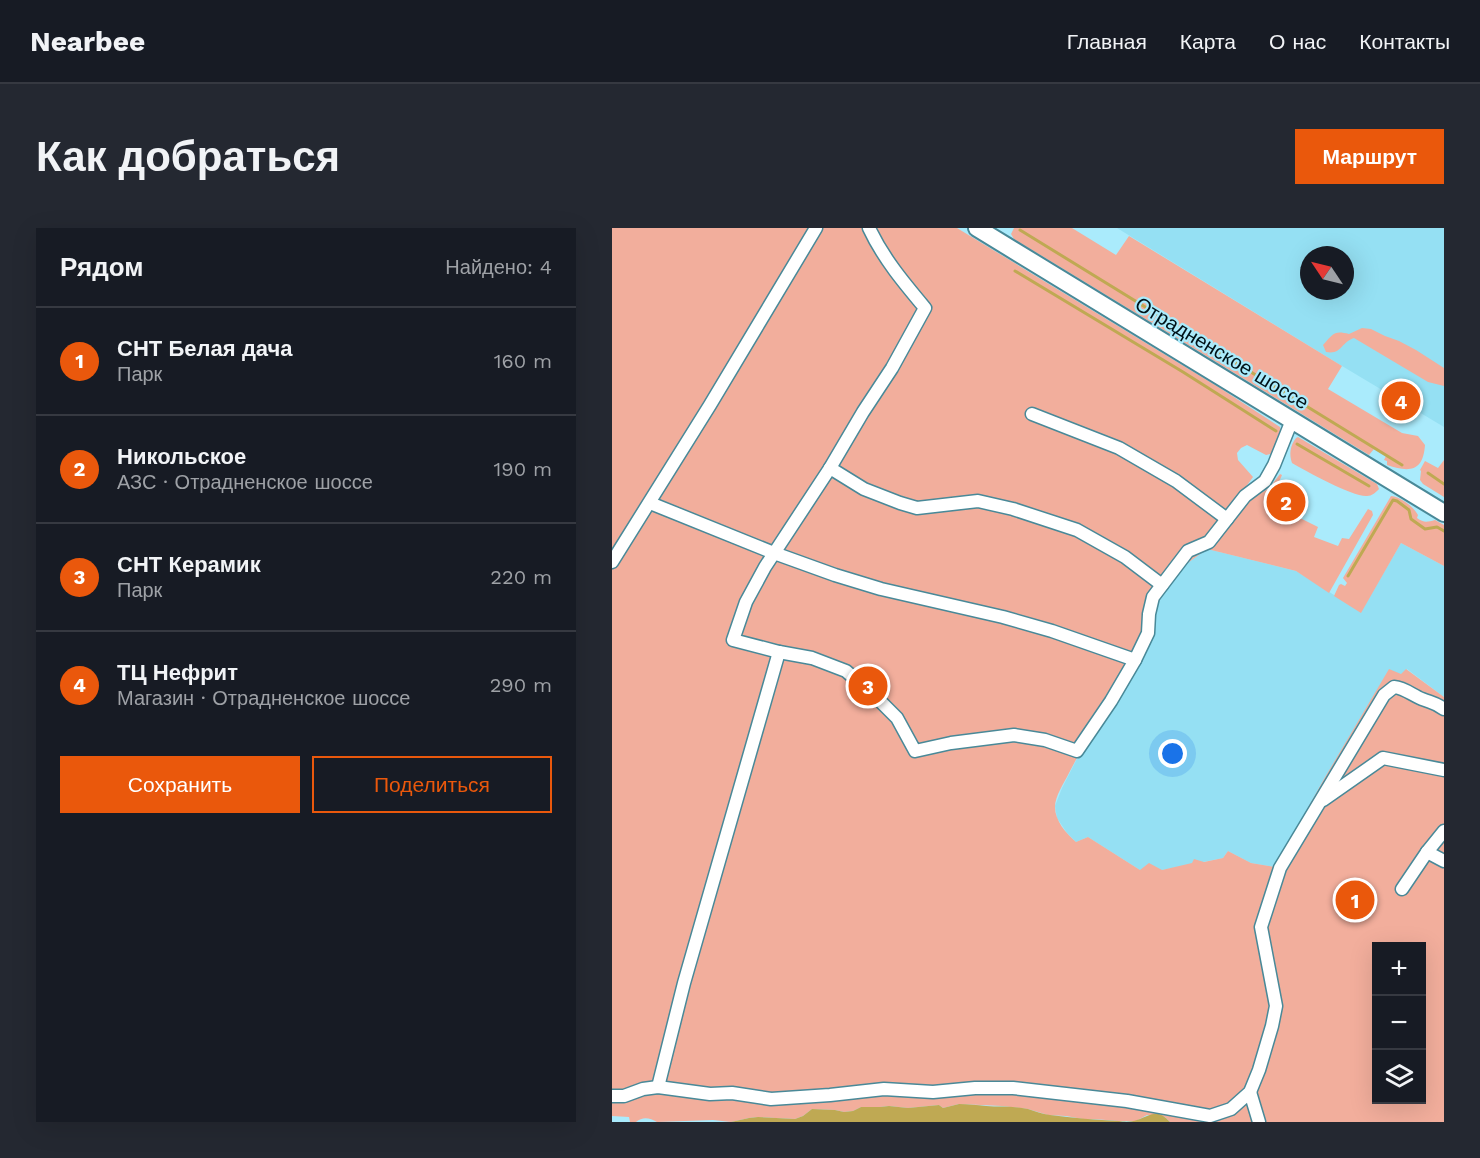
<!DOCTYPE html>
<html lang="ru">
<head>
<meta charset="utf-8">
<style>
	body { margin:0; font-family:"Work Sans",sans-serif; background:#242831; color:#f1f3f6 }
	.controls { position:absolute; right:18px; bottom:18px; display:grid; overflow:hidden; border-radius:0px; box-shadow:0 6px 24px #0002 }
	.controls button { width:54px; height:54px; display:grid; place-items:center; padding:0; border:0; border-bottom:2px solid #363941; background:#171b24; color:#f1f3f6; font:30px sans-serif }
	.compass { position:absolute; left:688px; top:18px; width:54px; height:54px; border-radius:50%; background:#171b24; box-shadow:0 6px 24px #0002; rotate:305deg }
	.you { position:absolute; left:561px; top:526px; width:21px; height:21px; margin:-15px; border:4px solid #fff; border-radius:50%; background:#1a73e8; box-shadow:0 0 0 9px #1a73e833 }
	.badge { display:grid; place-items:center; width:39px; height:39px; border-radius:50%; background:#ea580c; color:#fff; font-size:20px; font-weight:700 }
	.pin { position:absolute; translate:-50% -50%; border:3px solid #fff; box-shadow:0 2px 6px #0006 }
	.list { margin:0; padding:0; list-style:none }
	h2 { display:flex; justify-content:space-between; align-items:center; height:78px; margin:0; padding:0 24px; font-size:26px }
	h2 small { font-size:20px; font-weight:400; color:#9ea1a6 }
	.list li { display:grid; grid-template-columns:39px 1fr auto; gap:18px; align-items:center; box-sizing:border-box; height:108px; padding:0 24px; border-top:2px solid #363941 }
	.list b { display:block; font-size:22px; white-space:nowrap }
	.list p { margin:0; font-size:20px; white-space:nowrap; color:#9ea1a6 }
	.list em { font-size:20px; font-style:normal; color:#9ea1a6 }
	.actions { display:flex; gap:12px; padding:18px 24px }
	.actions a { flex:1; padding:14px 0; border:2px solid #ea580c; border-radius:0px; text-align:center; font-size:21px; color:#ea580c }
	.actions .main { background:#ea580c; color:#fff }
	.icon { flex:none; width:33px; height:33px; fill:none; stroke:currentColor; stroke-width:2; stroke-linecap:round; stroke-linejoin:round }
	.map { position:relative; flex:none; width:832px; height:894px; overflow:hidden; border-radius:0px }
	header { display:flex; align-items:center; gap:36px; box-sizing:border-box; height:84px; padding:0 30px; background:#171b24; border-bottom:2px solid #363941 }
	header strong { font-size:28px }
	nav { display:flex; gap:33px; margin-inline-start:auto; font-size:21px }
	.intro { display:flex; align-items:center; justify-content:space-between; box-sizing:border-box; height:144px; padding:0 36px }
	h1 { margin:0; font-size:42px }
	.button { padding:15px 27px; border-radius:0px; background:#ea580c; color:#fff; font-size:21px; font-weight:700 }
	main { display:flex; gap:36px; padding:0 36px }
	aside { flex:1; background:#171b24; border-radius:0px; box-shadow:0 6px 24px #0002 }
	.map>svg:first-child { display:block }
	.built { fill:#95e0f3; fill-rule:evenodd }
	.green { fill:#f2ae9c; fill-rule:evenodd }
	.water { fill:#bfa953 }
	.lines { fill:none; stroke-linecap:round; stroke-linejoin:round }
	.stream { stroke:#bfa953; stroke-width:3 }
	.street-casing { stroke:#498998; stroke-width:15 }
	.secondary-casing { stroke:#498998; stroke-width:20 }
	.street { stroke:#fff; stroke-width:12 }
	.secondary { stroke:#fff; stroke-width:16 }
	.labels { text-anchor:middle; stroke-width:4.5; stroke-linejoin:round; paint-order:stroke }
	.street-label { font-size:20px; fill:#001218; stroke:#aaebfc }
</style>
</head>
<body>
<header>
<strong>Nearbee</strong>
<nav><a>Главная</a><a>Карта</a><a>О нас</a><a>Контакты</a></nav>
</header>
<div class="intro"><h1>Как добраться</h1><a class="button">Маршрут</a></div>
<main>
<aside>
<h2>Рядом<small>Найдено: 4</small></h2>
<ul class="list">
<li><span class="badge">1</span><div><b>СНТ Белая дача</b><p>Парк</p></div><em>160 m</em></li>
<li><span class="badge">2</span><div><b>Никольское</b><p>АЗС · Отрадненское шоссе</p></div><em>190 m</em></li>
<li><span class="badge">3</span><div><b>СНТ Керамик</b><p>Парк</p></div><em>220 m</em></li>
<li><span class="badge">4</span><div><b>ТЦ Нефрит</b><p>Магазин · Отрадненское шоссе</p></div><em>290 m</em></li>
</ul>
<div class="actions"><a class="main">Сохранить</a><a>Поделиться</a></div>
</aside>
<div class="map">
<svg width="832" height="894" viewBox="0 0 832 894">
	<rect width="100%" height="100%" fill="#aaebfc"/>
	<g class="built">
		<path d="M505 0H832V199L730 138ZM697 27H733V63H697Z"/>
		<polygon points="789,315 832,338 832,469 795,441 712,551 663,639 639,635 616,623 611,630 550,642 528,642 476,609 464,614 455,605 445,590 443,578 450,560 544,377 573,337 595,321 684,343 749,384"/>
	</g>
	<g class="green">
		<path d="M0 0H254L295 54 267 9 264 0H345L608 160 668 199C670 205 668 218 663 223 661 226 658 226 654 227L635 217 629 220 625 225 626 232 641 249 618 281 606 290 595 321 624 290 626 288V284L644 265 651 264 658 259 668 246 670 247 667 254V263L661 275 678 285 706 299 702 309 726 318 730 310 737 311 756 281 760 283 761 287 717 365 684 343 595 321 573 337 544 377 542 397C513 446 483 495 457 545 452 555 443 568 443 579 443 593 454 605 464 614L476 609 528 642 537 635 550 642 580 635 582 631 592 634 611 630 616 623 639 635 663 639 712 551 777 441 789 446 794 441 832 469V894H558L553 889 535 887 524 893H507L481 891H471L454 888 436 887 416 881 390 878 347 876 331 880 327 877 296 880 277 878 268 879H249L241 883 232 884 223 882 200 881 191 888 183 891 146 889 137 890 119 894 101 892 45 894C38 890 31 888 24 894H18L17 889 0 888ZM764 718H810V872H764Z"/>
		<path d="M402 0H460L504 27 517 8 730 138 716 161 790 205 806 208 813 217C811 245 796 244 775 237V233L772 232 774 228 762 221 757 227 402 11 399 6Z"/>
		<path d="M750 100 759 101 773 108 787 113 804 122 832 140V158L816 154 742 110C729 114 730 127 714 124L711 117C721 106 722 102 737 106Z"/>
		<path d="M686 209 765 256 767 261C763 265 760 268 755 268 741 269 694 243 680 235 677 226 678 218 684 210Z"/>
		<polygon points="832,232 832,269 811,256 808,252 809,243 808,242 813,233 826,240"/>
		<path d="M779 268C789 269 801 278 806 287L805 290C812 295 815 294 823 292L832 297V338L789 315 749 385 722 368 727 357 729 356 733 358 735 355 731 350Z"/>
	</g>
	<path class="water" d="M347 876C356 876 365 877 374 878 388 879 402 878 416 881 423 883 430 886 438 887 461 890 484 892 507 893 512 894 520 894 525 892 540 887 545 880 558 894H119L137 890 146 889 183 891 191 888 200 881 223 882 232 884 241 883 249 879H268L277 878 296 880 327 877 331 880Z"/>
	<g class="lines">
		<g class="stream">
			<polyline points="408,2 790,237"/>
			<polyline points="403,43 571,144 664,203"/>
			<polyline points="685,216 757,258"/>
			<polyline points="816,245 832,256"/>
			<polyline points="736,348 781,272 785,273 797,282 799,291 813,301 825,299 832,303"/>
		</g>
		<g class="street-casing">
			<g id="street">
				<path d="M257 0C271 30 292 55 313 80L280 140 251 184 218 240 153 339 134 374 121 412 167 424 200 430 234 443 264 469 285 490 303 523 339 515 402 507 433 512 465 523 499 473 523 432 536 405 537 386 541 369 576 323 597 314 633 268 653 253 662 237 680 192"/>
				<polyline points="420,186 507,220 564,253 615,291"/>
				<polyline points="218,240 252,261 288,275 305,280 366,273 401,281 465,302 513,329 550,357"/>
				<polyline points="38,275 162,325 223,347 269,361 391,389 440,403 523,432"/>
				<polyline points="0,334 98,177 204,0"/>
				<polyline points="711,572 771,530 832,542"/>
				<polyline points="815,624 832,633"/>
				<polyline points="790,661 815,624 832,603"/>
				<polyline points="46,859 72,755 167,424"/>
				<polyline points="638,864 647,894"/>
				<path d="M0 868H12L31 861 46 859 98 866 120 865 159 871 218 867 272 861 321 864 363 860H401L515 873 598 888 619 881 638 864 647 842 660 798 664 778 649 699 668 640 772 467 782 459C793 460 800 467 810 471 820 475 822 474 832 481"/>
			</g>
		</g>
		<g class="secondary-casing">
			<polyline id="secondary" points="365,0 832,285"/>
		</g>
		<use href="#street" class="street"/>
		<use href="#secondary" class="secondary"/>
	</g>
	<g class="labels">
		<g class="street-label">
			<text transform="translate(610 125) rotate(31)" y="7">Отрадненское шоссе</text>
		</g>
	</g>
</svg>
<div class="controls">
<button>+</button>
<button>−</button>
<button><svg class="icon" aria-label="layers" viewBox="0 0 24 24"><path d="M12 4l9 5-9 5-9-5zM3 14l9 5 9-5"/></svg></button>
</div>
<svg class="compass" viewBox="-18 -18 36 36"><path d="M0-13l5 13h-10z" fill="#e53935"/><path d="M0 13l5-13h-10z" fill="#9ea1a6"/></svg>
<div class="you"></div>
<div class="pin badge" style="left:743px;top:672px">1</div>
<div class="pin badge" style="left:674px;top:274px">2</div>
<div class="pin badge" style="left:256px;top:458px">3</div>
<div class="pin badge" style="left:789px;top:173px">4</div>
</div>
</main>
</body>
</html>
